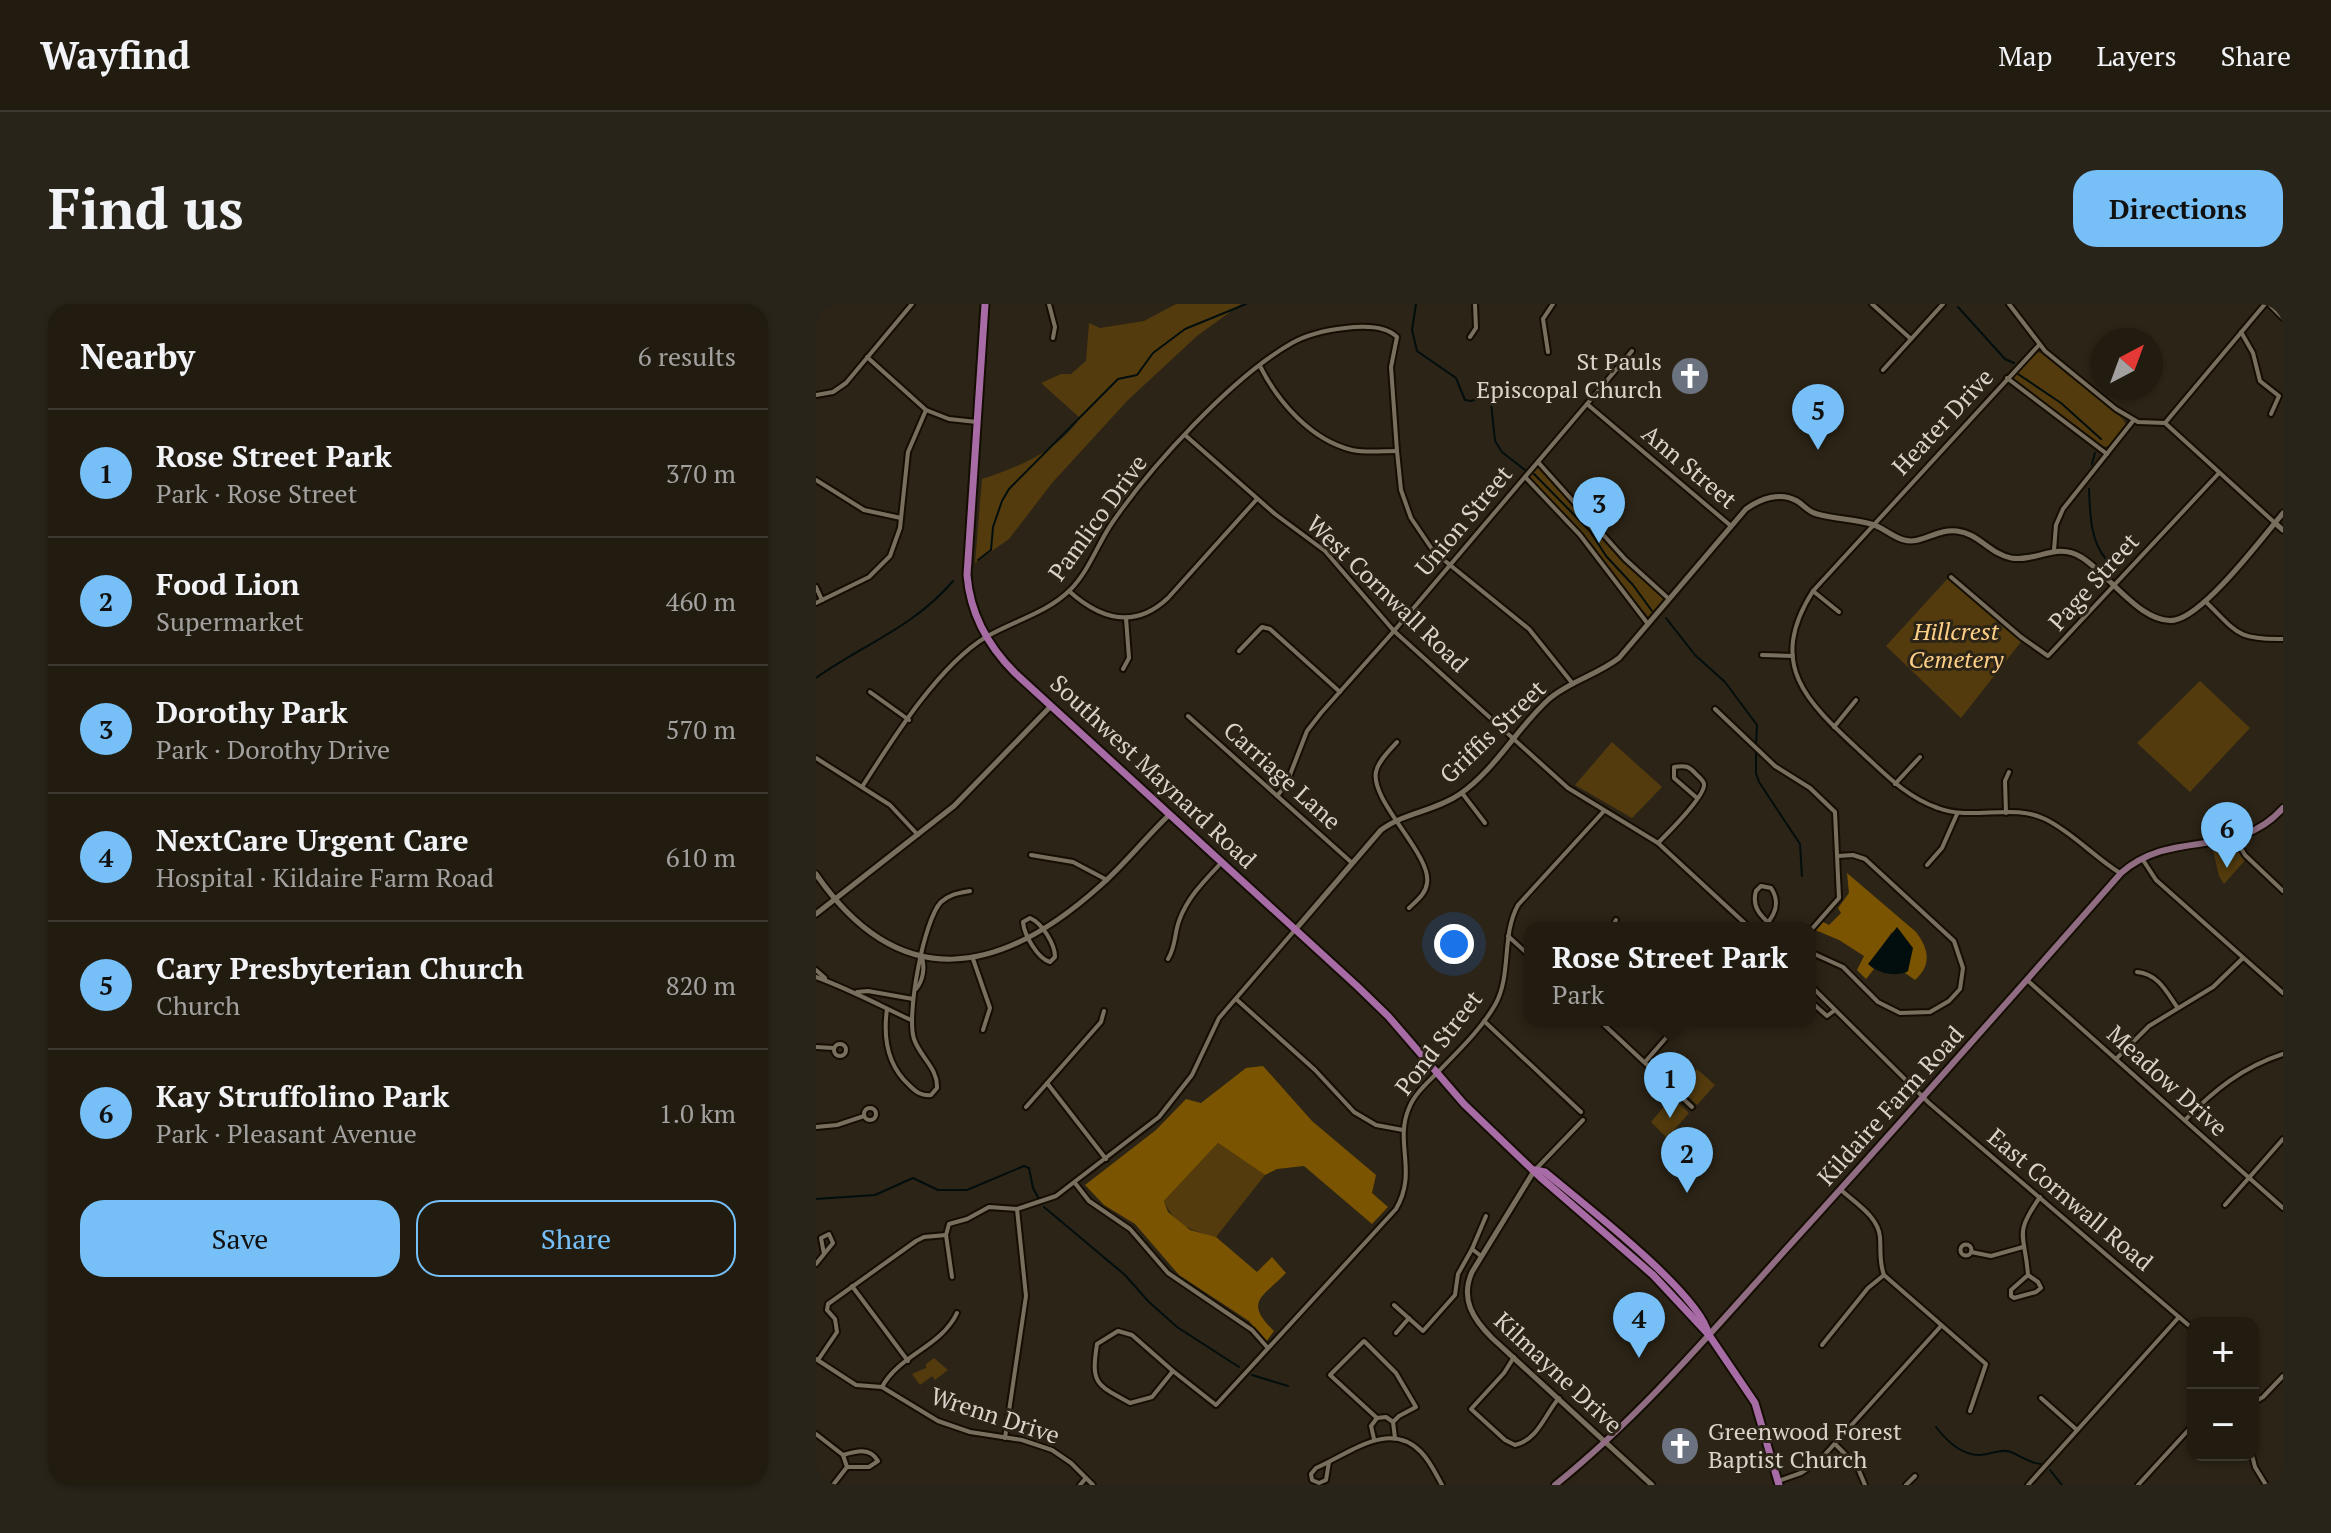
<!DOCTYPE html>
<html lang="en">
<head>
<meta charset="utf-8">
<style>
	body { margin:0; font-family:"PT Serif",serif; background:#292419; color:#f1f3f6 }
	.controls { position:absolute; right:24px; bottom:24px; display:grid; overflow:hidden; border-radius:16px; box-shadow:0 2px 6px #0004 }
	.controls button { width:72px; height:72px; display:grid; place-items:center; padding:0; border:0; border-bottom:2px solid #3e3930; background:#211b10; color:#f1f3f6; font:40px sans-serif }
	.compass { position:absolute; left:1275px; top:24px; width:72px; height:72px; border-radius:50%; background:#211b10; box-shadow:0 2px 6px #0004; rotate:41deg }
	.you { position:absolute; left:638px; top:640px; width:28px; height:28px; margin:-20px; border:6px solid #fff; border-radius:50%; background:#1a73e8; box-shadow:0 0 0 12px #1a73e833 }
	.badge { display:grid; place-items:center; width:52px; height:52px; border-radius:50%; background:#76c0f7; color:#111; font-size:26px; font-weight:700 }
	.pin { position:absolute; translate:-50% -66px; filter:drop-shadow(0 2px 4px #0008) }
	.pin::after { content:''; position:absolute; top:42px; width:28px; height:24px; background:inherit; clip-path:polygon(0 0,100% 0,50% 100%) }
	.popup { position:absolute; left:708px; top:618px; width:292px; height:104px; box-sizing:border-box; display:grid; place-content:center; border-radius:16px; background:#211b10; filter:drop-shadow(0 2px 6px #0005); font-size:26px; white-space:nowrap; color:#a2a19f }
	.popup b { font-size:30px; color:#f1f3f6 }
	.popup::after { content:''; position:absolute; left:50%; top:100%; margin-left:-16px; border:16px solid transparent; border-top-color:#211b10 }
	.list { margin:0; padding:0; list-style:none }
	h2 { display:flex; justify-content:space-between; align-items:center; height:104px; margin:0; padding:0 32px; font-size:34px }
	h2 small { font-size:26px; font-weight:400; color:#a2a19f }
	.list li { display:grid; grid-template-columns:52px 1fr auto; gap:24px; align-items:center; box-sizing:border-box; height:128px; padding:0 32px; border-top:2px solid #3e3930 }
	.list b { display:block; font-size:30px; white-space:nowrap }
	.list p { margin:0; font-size:26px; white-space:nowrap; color:#a2a19f }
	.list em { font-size:26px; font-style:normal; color:#a2a19f }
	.actions { display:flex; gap:16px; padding:24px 32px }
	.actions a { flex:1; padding:18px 0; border:2px solid #76c0f7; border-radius:24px; text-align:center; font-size:28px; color:#76c0f7 }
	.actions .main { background:#76c0f7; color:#111 }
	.map { position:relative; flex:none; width:1467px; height:1181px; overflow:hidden; border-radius:24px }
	header { display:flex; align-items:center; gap:48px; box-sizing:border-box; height:112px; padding:0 40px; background:#211b10; border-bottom:2px solid #3e3930 }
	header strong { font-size:38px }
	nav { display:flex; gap:44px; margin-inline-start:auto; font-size:28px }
	.intro { display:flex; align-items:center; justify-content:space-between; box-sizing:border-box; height:192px; padding:0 48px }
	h1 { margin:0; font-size:56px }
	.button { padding:20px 36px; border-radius:24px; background:#76c0f7; color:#111; font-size:28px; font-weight:700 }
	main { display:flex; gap:48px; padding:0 48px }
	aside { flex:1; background:#211b10; border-radius:24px; box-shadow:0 2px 6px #0004 }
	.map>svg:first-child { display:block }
	.green { fill:#533b0d }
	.forest { fill:#7a5400 }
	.water { fill:#020e0e }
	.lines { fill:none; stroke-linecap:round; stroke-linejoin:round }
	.stream { stroke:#020e0e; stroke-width:2 }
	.minor-casing { stroke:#140d02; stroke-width:8 }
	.tertiary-casing { stroke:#140d02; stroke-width:9 }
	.secondary-casing { stroke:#140d02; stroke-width:10 }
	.primary-casing { stroke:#140d02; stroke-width:11 }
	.minor { stroke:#796f5f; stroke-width:4 }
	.tertiary { stroke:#796f5f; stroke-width:5 }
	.secondary { stroke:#906d82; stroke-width:6 }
	.primary { stroke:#a76ba5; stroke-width:7 }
	.labels { text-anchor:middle; stroke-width:6; stroke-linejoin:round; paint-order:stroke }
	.poi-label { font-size:24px; fill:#d9d3ca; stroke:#2c2416; text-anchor:end }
	.street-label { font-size:24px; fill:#d9d3ca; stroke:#2c2416 }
	.park-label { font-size:24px; font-style:italic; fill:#fccf87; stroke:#2c2416 }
</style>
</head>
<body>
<header>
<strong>Wayfind</strong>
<nav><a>Map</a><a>Layers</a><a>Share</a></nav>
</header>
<div class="intro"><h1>Find us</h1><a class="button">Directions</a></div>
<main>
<aside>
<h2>Nearby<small>6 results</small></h2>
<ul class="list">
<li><span class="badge">1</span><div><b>Rose Street Park</b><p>Park · Rose Street</p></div><em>370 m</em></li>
<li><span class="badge">2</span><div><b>Food Lion</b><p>Supermarket</p></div><em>460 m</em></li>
<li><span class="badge">3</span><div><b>Dorothy Park</b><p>Park · Dorothy Drive</p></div><em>570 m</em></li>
<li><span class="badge">4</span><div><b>NextCare Urgent Care</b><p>Hospital · Kildaire Farm Road</p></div><em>610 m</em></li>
<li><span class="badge">5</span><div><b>Cary Presbyterian Church</b><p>Church</p></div><em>820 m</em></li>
<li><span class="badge">6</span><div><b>Kay Struffolino Park</b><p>Park · Pleasant Avenue</p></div><em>1.0 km</em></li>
</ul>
<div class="actions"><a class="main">Save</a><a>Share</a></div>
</aside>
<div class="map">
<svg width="1467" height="1181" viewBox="0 0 1467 1181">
	<rect width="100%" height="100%" fill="#2c2416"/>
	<g class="green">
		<path d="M360 0H425L381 32 312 96 236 179 193 235 159 259 166 175C203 163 242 147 264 114L225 79 245 70H255L270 57 273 19 284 24 328 17Z"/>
		<polygon points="1220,48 1225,49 1307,115 1310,121 1293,142 1286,143 1197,76 1200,68"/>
		<polygon points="722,162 810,259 849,294 833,314 766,230 713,174"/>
		<polygon points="1135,271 1208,334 1145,414 1070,342"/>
		<polygon points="1384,377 1434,424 1374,488 1321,439"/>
		<polygon points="796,438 846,483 816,514 759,481"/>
		<polygon points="1416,538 1430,555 1408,580 1403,572 1396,542"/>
		<polygon points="881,765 899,781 881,801 864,784"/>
		<polygon points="856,793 873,809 851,834 835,818"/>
		<path d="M402 839 449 871 400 933C376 927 359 922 348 897Z"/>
		<polygon points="118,1054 132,1066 119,1076 116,1072 104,1081 96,1070 110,1064 110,1060"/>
	</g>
	<g class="forest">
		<path d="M1031 569 1100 628C1113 645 1116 661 1099 676L1089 669 1092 667 1076 628 1053 660 1058 665 1050 675 1041 666 1048 652 1023 636 999 626 1007 618 1013 621 1025 609 1022 604 1033 589Z"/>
		<path d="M447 762 496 817 560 871 556 889 572 903 556 920 488 862 461 865 449 871 402 839 348 897 352 908 374 926 400 933 441 968 456 953 470 969C447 993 427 997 458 1027L450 1038 433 1017 363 971 319 920 288 901 269 881 340 826 370 795 385 799 430 764Z"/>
	</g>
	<path class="water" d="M1081 623 1097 644 1092 667C1080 674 1062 669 1052 660Z"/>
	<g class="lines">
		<g class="stream">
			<polyline points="600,0 596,26 601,47 640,74 649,96 655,97 667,93 675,98 679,137 686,148 709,166"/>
			<polyline points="1142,3 1189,55 1198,59"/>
			<polyline points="1202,70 1245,99 1285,135"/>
			<polyline points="1276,160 1279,149"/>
			<polyline points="718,170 774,227 790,252 817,281 836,307"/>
			<path d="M1273 185C1274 208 1274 237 1290 255"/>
			<polyline points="162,256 175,246 177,223 186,197 193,185 302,75 321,71 337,49 369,25 430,0"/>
			<polyline points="850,314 879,351 909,378 941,421 940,441"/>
			<path d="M0 374C48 340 98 323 137 277"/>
			<polyline points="940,447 940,469 943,478 984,540 986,572"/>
			<polyline points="0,895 59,891 97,874 122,886 151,886 208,862 213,864 217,884 223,895"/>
			<polyline points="228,903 309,971 332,997 361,1023 423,1063"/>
			<polyline points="436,1071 472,1082"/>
			<path d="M1120 1123C1130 1136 1145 1151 1163 1151 1174 1151 1184 1144 1195 1148 1206 1153 1213 1159 1225 1160"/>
			<polyline points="1234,1166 1246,1181"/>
		</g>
		<g class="minor-casing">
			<g id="minor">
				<polyline points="233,0 239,23 237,34"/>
				<polyline points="1056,0 1095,35"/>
				<polyline points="1193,0 1229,47 1300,105 1322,118 1349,119"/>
				<polyline points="1453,0 1467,14"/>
				<polyline points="1425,28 1437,49 1444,77 1463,92 1455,110"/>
				<polyline points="654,33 660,24 659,0"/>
				<path d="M1223 41 997 287C950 361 991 398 1044 447 1068 469 1090 493 1122 504 1157 517 1196 499 1229 515 1256 528 1278 553 1304 569"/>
				<polyline points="732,48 727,15 737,0"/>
				<polyline points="51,53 110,106 133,115 161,118"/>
				<path d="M444 62C462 98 495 136 536 146 551 149 566 147 581 147"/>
				<polyline points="1067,66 1127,0"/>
				<polyline points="1191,74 1291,150"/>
				<polyline points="0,91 17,88 30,79 96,0"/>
				<polyline points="771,100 915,222"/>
				<polyline points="1349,119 1449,0"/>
				<polyline points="1349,119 1459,219"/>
				<polyline points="369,131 459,210 509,247 578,327 752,484 842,539 934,624"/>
				<polyline points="722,158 809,255 853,295"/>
				<polyline points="709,173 764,231 832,320"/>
				<polyline points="0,176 48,206 85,214"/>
				<polyline points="1238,246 1240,221 1247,205 1317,117"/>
				<polyline points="1135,273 1205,333 1232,352 1403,169"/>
				<polyline points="0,283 6,296"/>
				<path d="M253 287C284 315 318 326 352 294L441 195"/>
				<polyline points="997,287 1023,308"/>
				<path d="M1389 297C1421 328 1420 336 1467 335"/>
				<polyline points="0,299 53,273 74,252 84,224 92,148 110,106"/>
				<polyline points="423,347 446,323 454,325 524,388"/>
				<polyline points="946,351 977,352"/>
				<polyline points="307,365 313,354 310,314"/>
				<polyline points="54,388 93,416"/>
				<polyline points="899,405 959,462 994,484 1019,508 1023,594 994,627"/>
				<polyline points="372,412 535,558"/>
				<polyline points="1018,423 1040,396"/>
				<path d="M581 438C574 446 562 457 560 468 554 497 616 551 611 579 610 590 600 597 593 604"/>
				<polyline points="0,454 74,501 102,531"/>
				<polyline points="1079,480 1104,453"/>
				<path d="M46 483C76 436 122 362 170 333 197 317 231 309 254 286 273 267 281 241 296 219 335 162 416 73 476 39 492 30 511 26 529 24 545 22 569 21 581 33L575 63 581 147 585 186 595 214 618 248 713 325 757 380"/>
				<polyline points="646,489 669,519"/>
				<polyline points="461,492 470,481 491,427 505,409 578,327 816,47"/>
				<polyline points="1190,509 1189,477 1193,468"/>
				<polyline points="1419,534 1429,551 1467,587"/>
				<path d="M842 539C851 530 890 491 888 480 888 477 882 472 880 470 873 462 869 461 858 463V474L881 494"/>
				<polyline points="215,551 257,558 291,576"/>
				<polyline points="1327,556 1340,576 1467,689"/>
				<polyline points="1111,561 1126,544 1141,510"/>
				<path d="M214 614C226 619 239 640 239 653L234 658C222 655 208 631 207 618Z"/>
				<polyline points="796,624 800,616"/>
				<path d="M947 624C959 612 965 599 955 584L945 582 940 587C935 604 946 613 958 624"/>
				<polyline points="692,632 714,652"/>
				<polyline points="994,648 1027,663 1062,698 1084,709 1114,708 1133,697 1144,685 1147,664 1138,637 1049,555 1037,551 1022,552"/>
				<polyline points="157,655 174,704 167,726"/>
				<path d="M352 655C360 642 358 631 363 617 371 594 388 577 405 559"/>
				<polyline points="0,666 9,674"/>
				<path d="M1321 668C1342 670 1350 687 1361 703"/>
				<path d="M0 673C33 685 63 701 95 716"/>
				<polyline points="1211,676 1467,904"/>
				<polyline points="994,681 1113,799 1377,1025"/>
				<path d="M100 685C107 677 109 664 106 654"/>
				<polyline points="41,688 52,687 97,695"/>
				<polyline points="420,695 499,766 538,808 560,821 587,826"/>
				<polyline points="994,697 1011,712 1019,706"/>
				<path d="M71 705C67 734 71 761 93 781 100 788 105 792 115 791L121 784C122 764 104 753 98 735 90 711 108 615 125 598 134 590 143 589 154 587"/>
				<polyline points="783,716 876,803"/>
				<polyline points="668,717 765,808"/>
				<circle cx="24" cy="746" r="6"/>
				<polyline points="0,743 17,744"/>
				<polyline points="1300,755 1333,722 1397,683 1427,654"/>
				<polyline points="829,758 863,719"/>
				<polyline points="231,779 290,855"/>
				<polyline points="210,803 285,718 288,707"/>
				<circle cx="54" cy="810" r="6"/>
				<path d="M1369 816C1398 786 1427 763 1467 750"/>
				<polyline points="0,823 21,821 48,812"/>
				<polyline points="719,866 767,816"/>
				<polyline points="259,879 273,897 314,925 352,969 436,1026 451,1043"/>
				<path d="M1024 885C1039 899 1062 912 1064 933 1065 947 1063 958 1068 971L1170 1060 1154 1107"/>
				<polyline points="1409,901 1467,835"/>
				<circle cx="1150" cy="946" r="5.5"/>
				<polyline points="656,945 670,912"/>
				<polyline points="1155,948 1175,952 1207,943"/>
				<polyline points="0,960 17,939 13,930 5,934 8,950"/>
				<path d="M1212 971 1195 986V992L1198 994 1220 988 1225 984 1222 978 1212 971C1209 929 1197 932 1224 893"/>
				<polyline points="136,973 130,931 133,920 151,915 173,903 201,905 240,892 343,813 376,771 403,714 478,627"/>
				<polyline points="36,982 92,1057"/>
				<polyline points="578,1001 607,1027 639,991 642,970 656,945 665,952"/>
				<polyline points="580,1029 593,1014"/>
				<polyline points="1006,1041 1052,984 1068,971"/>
				<path d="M698 1053 688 1069 655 1105 689 1136 699 1141C722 1136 729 1110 743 1094"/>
				<polyline points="0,1055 40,1081 66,1083 122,1117 154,1128 206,1136 236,1146 255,1159 277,1181"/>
				<polyline points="2,1056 21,1028 19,1015 11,1006 12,1000 100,937 108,933 130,931"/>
				<path d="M357 1067 336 1093 314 1099C279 1080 275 1079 281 1040L302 1027 316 1031 357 1067 400 1101 580 905C602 867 578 839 593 804 598 791 609 781 619 771 640 749 664 727 679 701 696 671 685 632 702 601L788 507"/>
				<path d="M66 1083C83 1051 125 1043 141 1009"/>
				<polyline points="1225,1094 1261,1126"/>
				<polyline points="1437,1099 1447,1093 1467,1072"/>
				<polyline points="561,1114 514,1071 548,1037 580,1069 600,1103 583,1112 577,1118"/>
				<polyline points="0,1130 27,1151 31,1163 17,1181"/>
				<polyline points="189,1134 210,992 201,905"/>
				<polyline points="558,1135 555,1122 561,1114 570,1113 577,1118 579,1134"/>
				<polyline points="1019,1140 1041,1162 1049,1181"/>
				<path d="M27 1151C40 1147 54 1143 62 1157L53 1163H31"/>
				<polyline points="1436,1151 1439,1163 1450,1181"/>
				<path d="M513 1158 510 1176 503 1179 496 1176 495 1170 500 1164C533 1150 573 1115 605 1148 614 1157 620 1170 626 1181"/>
				<polyline points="962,1177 985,1169 1003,1157 1125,1022"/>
				<polyline points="264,1181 270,1174"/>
				<polyline points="1090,1181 1099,1172"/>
				<polyline points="1212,1181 1363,1013"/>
				<polyline points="1322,1181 1377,1121"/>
			</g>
		</g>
		<g class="tertiary-casing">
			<g id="tertiary">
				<polyline points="1459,219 1467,226"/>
				<path d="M0 570C84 692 185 671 284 582 309 560 329 534 353 511"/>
				<polyline points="0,610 138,502 235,402"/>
				<path d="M479 626 565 526C589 508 620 507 644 490 679 466 701 424 733 395 754 377 781 371 803 354L930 205C944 195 964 187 981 197 988 201 992 208 1001 210 1018 215 1037 215 1055 220 1067 223 1076 233 1088 236 1105 241 1122 224 1141 227 1162 229 1174 250 1195 254 1221 258 1240 238 1265 253 1292 269 1326 322 1359 316 1389 310 1446 234 1467 209"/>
				<path d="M718 867 656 968C644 995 657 1015 676 1034L836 1181"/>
			</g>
		</g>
		<g class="secondary-casing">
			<path id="secondary" d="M739 1181C826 1111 898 1025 973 942 1085 819 1195 694 1305 569 1358 523 1420 557 1467 504"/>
		</g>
		<g class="primary-casing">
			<g id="primary">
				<path d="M169 0 151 271C154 309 172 342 199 369L541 682 572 712 648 800 724 873 837 971 893 1031 939 1099 963 1181"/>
				<path d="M719 866 729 868C765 898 883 989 892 1029"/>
			</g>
		</g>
		<use href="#minor" class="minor"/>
		<use href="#tertiary" class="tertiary"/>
		<use href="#secondary" class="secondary"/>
		<use href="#primary" class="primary"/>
	</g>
	<defs>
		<g id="church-disc" transform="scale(2)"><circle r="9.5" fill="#6b7280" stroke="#2c2416"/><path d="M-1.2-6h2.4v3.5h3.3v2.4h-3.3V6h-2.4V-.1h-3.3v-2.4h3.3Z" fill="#fff"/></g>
	</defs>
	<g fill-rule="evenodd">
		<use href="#church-disc" x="874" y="72"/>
		<use href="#church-disc" x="864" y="1142"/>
	</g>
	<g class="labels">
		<g class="poi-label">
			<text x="846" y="66">St Pauls<tspan x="846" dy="28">Episcopal Church</tspan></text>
			<text x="892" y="1136" text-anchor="start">Greenwood Forest<tspan x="892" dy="28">Baptist Church</tspan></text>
		</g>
		<g class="street-label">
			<text transform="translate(1127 118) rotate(-47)" y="8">Heater Drive</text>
			<text transform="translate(873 163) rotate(40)" y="8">Ann Street</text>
			<text transform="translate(282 214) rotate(-54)" y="8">Pamlico Drive</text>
			<text transform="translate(648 217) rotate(-50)" y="8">Union Street</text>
			<text transform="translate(1278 278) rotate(-48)" y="8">Page Street</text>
			<text transform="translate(571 290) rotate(44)" y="8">West Cornwall Road</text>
			<text transform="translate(677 428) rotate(-44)" y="8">Griffis Street</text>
			<text transform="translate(337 468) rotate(43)" y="8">Southwest Maynard Road</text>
			<text transform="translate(466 472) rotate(42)" y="8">Carriage Lane</text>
			<text transform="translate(623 739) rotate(-52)" y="8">Pond Street</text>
			<text transform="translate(1351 777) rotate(42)" y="8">Meadow Drive</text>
			<text transform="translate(1075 802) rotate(-48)" y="8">Kildaire Farm Road</text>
			<text transform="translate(1254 896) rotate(40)" y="8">East Cornwall Road</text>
			<text transform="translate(742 1069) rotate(43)" y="8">Kilmayne Drive</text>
			<text transform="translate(179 1112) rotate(18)" y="8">Wrenn Drive</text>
		</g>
		<g class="park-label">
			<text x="1140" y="336">Hillcrest<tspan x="1140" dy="28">Cemetery</tspan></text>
		</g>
	</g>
</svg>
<div class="controls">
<button>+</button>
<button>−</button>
</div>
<svg class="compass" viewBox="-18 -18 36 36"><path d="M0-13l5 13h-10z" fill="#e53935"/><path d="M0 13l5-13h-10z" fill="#a2a19f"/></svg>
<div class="you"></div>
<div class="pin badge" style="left:854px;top:814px">1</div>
<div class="popup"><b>Rose Street Park</b>Park</div>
<div class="pin badge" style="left:871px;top:889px">2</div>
<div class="pin badge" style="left:783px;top:239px">3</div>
<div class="pin badge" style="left:823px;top:1054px">4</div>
<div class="pin badge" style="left:1002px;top:146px">5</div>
<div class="pin badge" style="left:1411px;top:564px">6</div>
</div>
</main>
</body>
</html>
